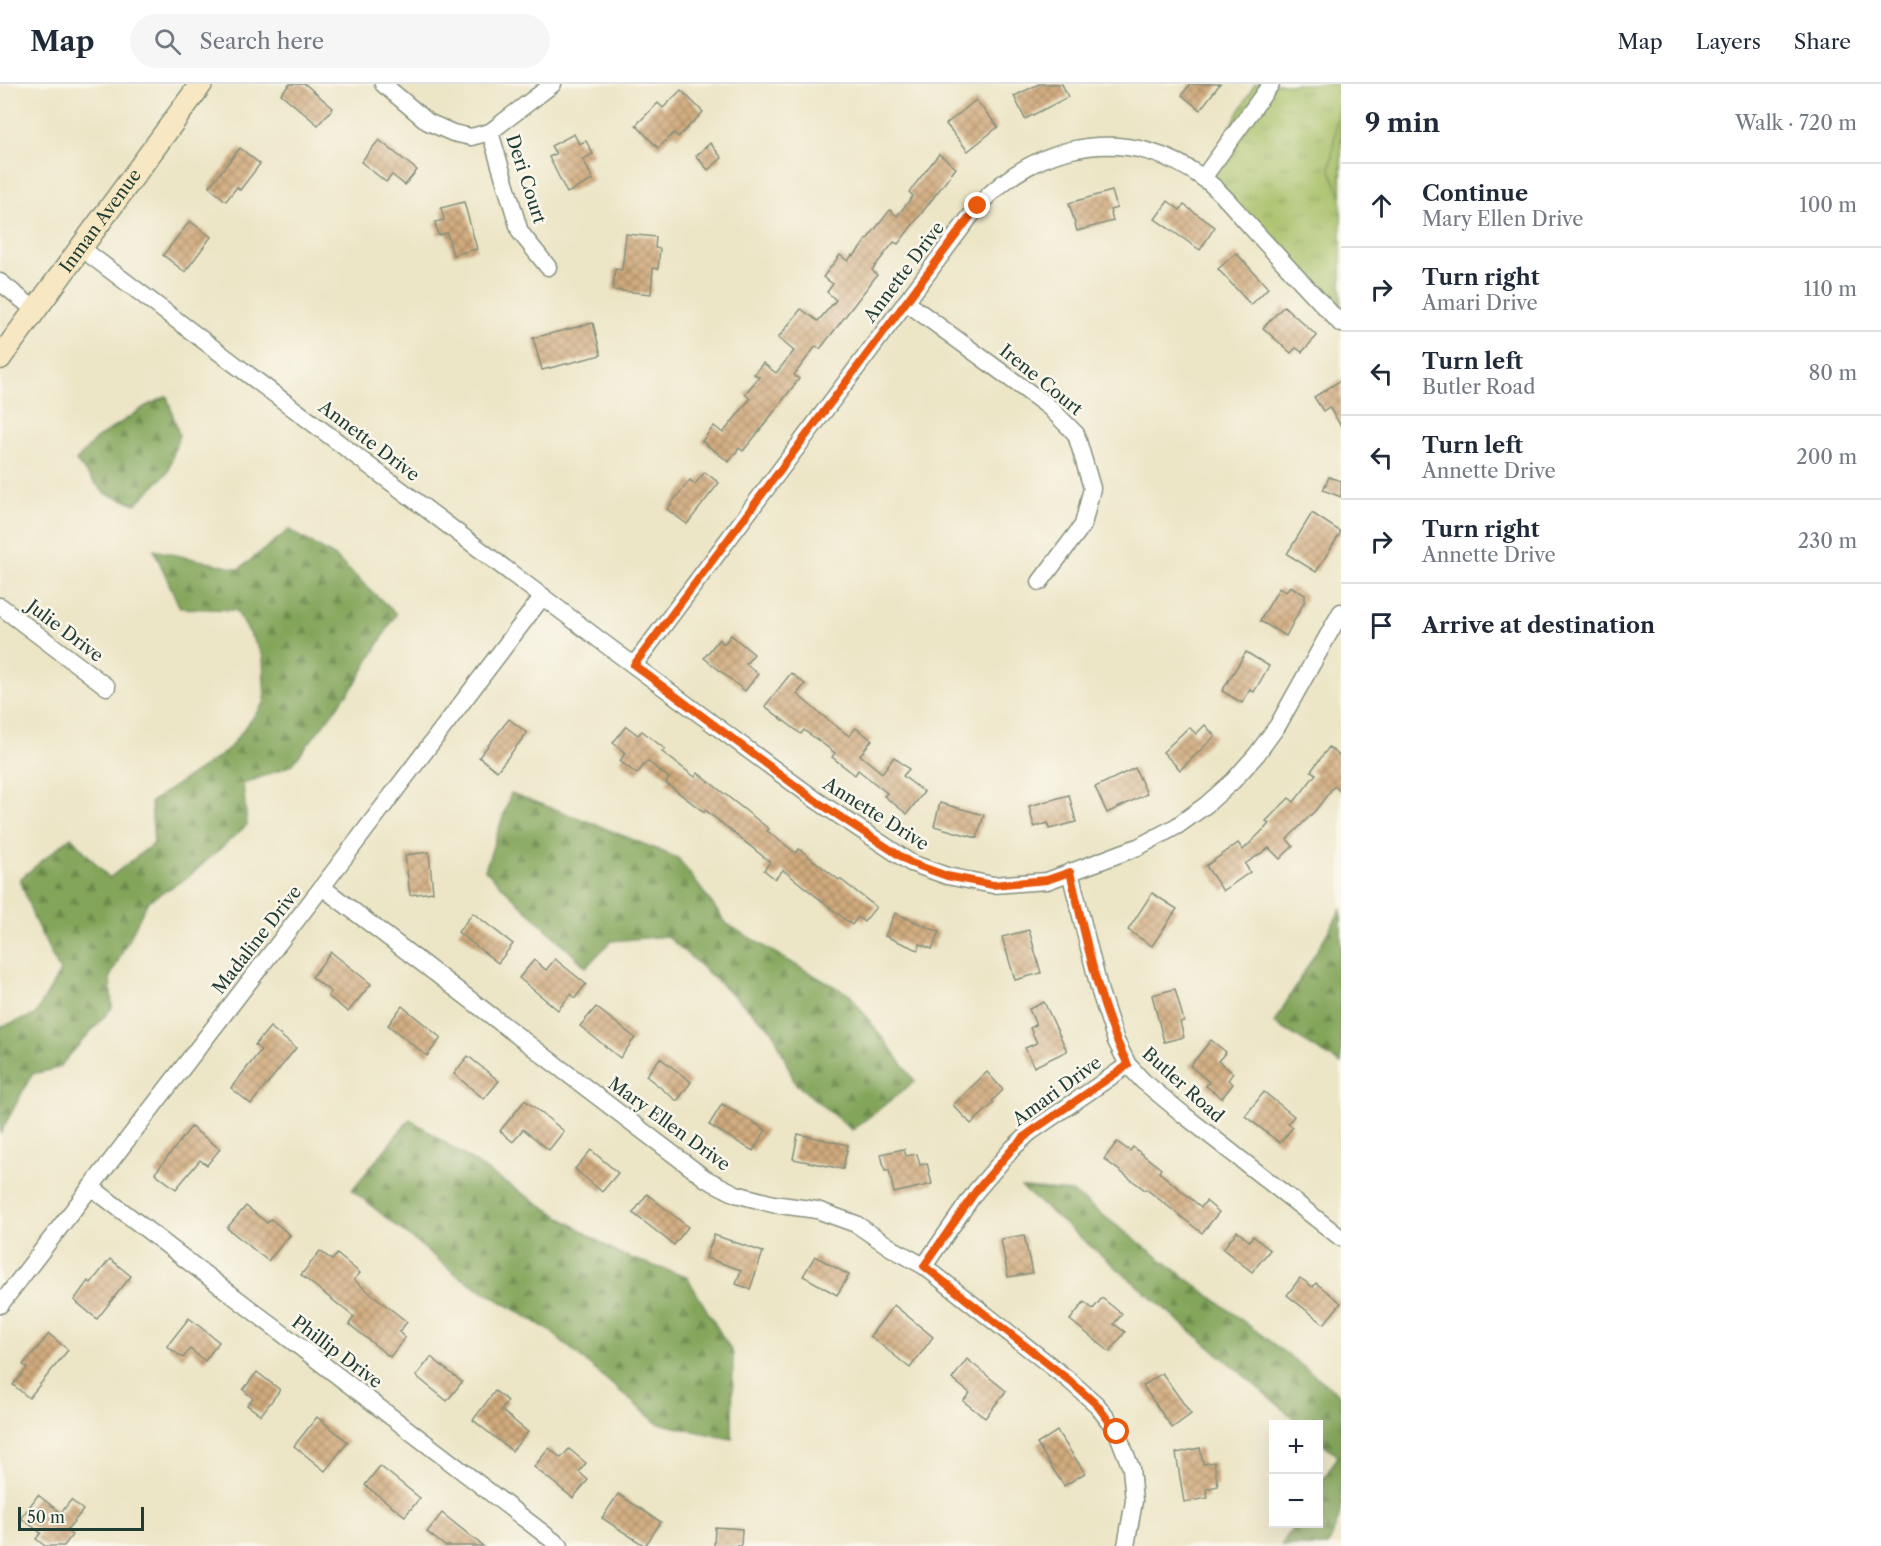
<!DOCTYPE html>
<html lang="en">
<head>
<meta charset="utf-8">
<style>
	body { margin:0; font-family:"Libre Caslon Text",serif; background:#f6f6f7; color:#1f2937 }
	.controls { position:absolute; right:18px; bottom:18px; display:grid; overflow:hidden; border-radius:0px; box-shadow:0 6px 24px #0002 }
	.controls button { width:54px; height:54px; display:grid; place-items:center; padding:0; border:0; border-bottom:2px solid #e0e1e3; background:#fff; color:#1f2937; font:30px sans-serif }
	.scale { position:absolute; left:18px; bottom:15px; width:126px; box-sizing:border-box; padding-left:6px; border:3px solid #1f3d34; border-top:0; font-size:16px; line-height:21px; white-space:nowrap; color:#1f3d34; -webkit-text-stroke:4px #fbf7ec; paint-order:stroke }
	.stop { position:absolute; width:18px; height:18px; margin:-14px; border:4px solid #ea580c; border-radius:50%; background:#fff }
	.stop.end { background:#ea580c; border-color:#fff; box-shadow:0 2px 6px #0008 }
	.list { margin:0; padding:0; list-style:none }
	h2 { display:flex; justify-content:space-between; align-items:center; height:78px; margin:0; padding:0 24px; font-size:26px }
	h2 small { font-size:20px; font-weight:400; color:#747a83 }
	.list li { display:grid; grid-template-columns:39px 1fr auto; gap:18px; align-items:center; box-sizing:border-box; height:84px; padding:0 24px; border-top:2px solid #e0e1e3 }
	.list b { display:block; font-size:22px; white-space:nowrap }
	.list p { margin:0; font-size:20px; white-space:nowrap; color:#747a83 }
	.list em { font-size:20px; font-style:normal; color:#747a83 }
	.icon { flex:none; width:33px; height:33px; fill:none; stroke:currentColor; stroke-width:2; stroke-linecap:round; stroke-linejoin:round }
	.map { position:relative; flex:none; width:1341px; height:1462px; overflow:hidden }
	header { display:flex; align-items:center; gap:36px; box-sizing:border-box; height:84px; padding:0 30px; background:#fff; border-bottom:2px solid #e0e1e3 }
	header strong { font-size:28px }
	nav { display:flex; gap:33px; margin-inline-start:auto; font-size:21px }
	.search { width:420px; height:54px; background:#f6f6f7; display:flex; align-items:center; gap:15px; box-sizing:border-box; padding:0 21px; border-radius:33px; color:#747a83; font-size:22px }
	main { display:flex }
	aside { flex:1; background:#fff }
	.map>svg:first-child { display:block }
	.forest { fill:url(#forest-firs); stroke:#517147; stroke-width:1.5 }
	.park { fill:url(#park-tufts); stroke:#627e4c; stroke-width:1.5 }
	.garden { fill:#a4be64; stroke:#627e4c; stroke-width:1.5 }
	.building { fill:url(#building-cross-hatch) }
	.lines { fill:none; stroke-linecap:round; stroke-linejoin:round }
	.minor-casing { stroke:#86917d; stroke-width:19 }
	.secondary-casing { stroke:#86917d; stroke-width:25 }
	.minor { stroke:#fff; stroke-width:16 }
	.secondary { stroke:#f7e8c3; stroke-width:22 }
	.route { stroke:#ea580c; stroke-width:8 }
	.labels { text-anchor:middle; stroke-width:5; stroke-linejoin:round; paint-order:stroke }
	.street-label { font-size:18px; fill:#1f3d34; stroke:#fbf7ec }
</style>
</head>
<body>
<header>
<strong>Map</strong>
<div class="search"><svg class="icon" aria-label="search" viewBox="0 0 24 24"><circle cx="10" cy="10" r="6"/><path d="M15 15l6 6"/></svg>Search here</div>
<nav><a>Map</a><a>Layers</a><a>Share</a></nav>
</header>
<main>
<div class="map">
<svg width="1341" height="1462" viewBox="0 0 1341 1462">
	<defs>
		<pattern id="forest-firs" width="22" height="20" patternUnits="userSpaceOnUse" patternTransform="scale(1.5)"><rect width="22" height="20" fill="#83a55a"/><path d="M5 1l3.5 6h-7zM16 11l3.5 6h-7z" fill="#6b884b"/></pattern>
		<pattern id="park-tufts" width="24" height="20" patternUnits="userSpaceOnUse" patternTransform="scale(1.5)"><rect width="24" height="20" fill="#a4be64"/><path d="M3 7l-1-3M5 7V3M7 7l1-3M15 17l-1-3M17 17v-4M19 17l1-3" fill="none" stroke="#859c53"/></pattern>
		<pattern id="building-cross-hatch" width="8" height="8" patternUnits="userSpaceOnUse" patternTransform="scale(1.5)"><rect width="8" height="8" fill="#d1aa7d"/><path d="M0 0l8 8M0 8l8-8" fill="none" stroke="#a98c67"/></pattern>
	</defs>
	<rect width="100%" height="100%" fill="#fbf7ec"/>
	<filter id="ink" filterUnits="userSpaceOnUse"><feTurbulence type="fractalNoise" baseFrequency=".0167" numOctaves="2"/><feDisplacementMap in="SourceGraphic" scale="12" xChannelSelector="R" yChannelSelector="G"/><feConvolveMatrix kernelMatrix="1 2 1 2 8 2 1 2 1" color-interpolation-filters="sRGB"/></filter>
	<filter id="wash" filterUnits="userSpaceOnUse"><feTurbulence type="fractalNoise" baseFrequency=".008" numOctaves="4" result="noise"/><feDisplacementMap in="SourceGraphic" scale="24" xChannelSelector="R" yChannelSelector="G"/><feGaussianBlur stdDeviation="1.35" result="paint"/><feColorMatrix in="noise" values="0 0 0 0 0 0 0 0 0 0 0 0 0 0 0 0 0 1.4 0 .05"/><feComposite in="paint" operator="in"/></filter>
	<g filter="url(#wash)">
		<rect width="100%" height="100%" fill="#ece5c6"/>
		<g class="forest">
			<polygon points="167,312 179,351 168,388 136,420 104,409 76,377 96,355 146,322"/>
			<polygon points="289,446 334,472 396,530 357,597 292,681 243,700 247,741 187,794 148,817 110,893 112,924 58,984 32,990 0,1050 0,943 35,931 60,888 34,835 20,795 71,753 109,794 154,759 151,718 227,667 265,618 263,572 236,526 180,524 154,466 239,485"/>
			<polygon points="511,709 597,741 678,774 727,840 790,878 850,911 915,997 852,1046 795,999 773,947 667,852 611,857 586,883 485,786"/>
			<polygon points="1341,826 1341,980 1274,939"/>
			<polygon points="410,1035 501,1096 619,1170 687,1193 733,1270 732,1355 657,1339 549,1246 458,1192 352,1106"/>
			<polygon points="1022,1104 1072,1108 1341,1311 1341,1428 1328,1462 1281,1462 1295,1440 1318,1440 1319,1402 1338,1372 1319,1356 1318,1340 1301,1340"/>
		</g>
		<polygon class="park" points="1255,0 1341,0 1341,229 1205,88"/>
		<polygon class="garden" points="1341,9 1341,113 1330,86"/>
		<g id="blocks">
			<g class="building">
				<polygon points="290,0 305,0 333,24 318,41 281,10"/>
				<polygon points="1039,0 1062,0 1068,13 1025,35 1014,12"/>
				<polygon points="1190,0 1220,0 1200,26 1182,11"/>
				<polygon points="681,6 703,28 678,53 674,49 658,64 636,41 658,19 663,24"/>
				<polygon points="976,16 998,43 968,67 946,40"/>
				<polygon points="574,50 579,60 586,57 593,70 583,75 593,96 567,109 549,73 556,70 551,62"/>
				<polygon points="379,56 417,86 405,101 392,91 386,98 361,78"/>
				<polygon points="710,59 722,74 708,86 696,72"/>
				<polygon points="240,64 260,80 240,106 237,103 226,117 209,103"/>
				<polygon points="939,70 956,84 898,160 894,158 872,186 877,191 837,243 820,265 816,262 794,291 799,295 757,350 743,367 739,364 729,378 702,357 714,342 723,349 750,315 745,310 759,293 754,290 763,279 776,289 794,267 778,254 801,225 818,237 836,216 827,208 833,200 823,193 840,171 848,177 852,171 854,172 890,126 897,132 913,112 909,108"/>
				<polygon points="1112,107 1117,124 1110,126 1113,137 1077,147 1069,119"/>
				<polygon points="1168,117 1180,126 1184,121 1215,143 1200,166 1155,135"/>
				<polygon points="464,118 477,165 453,171 447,149 438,151 435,138 444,136 441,124"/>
				<polygon points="190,137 211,153 185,188 163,171"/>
				<polygon points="626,150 656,153 655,164 660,165 658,185 653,184 651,210 613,206 615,185 622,186"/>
				<polygon points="1236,169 1268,204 1251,221 1218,185"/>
				<polygon points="1284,222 1317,252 1302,268 1296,264 1291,269 1263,244"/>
				<polygon points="593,239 601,271 542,286 533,254"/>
				<polygon points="1341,296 1341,342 1329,323 1323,327 1314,313"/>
				<polygon points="705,388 719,399 687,440 667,425 690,396 695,400"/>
				<polygon points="1329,393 1341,397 1341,413 1323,406"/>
				<polygon points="1312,429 1341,448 1316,488 1287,470"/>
				<polygon points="1290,502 1305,511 1305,516 1286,552 1260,537 1279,504 1286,508"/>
				<polygon points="731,551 754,570 746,580 758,590 745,607 704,574 719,555 724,560"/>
				<polygon points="1246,568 1269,582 1254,608 1250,606 1242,619 1222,607"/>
				<polygon points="791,589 805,600 797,610 818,628 849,652 856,644 872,656 860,671 882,689 894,673 909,685 903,692 924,708 907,730 884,712 887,709 858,686 855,691 832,673 835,669 804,646 801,650 765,622"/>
				<polygon points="509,635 527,649 497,687 479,673"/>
				<polygon points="1205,641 1215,652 1180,686 1163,668 1189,643 1196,650"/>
				<polygon points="626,642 638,651 642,647 665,665 662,668 695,693 698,689 769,745 767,747 796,769 799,765 839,796 840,795 876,823 864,838 858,833 852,841 783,786 775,795 764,786 770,778 705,726 704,728 666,699 669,694 647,677 637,690 620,677 625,669 613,659"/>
				<polygon points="1329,663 1341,673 1341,708 1334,702 1315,727 1287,755 1293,762 1280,775 1269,764 1245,780 1250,788 1223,807 1206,782 1238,759 1243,766 1269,740 1266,737 1289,714 1294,718 1316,690 1311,687"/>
				<polygon points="1135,684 1147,710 1107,729 1095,703"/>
				<polygon points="1069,711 1076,738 1049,745 1048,739 1034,743 1029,722"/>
				<polygon points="940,719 984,731 977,754 934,742"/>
				<polygon points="429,768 433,808 410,811 405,771"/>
				<polygon points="1152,809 1177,825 1152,862 1128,846"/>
				<polygon points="473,829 513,860 498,879 458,848"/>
				<polygon points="895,829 939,848 932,865 920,860 918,866 885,852"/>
				<polygon points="1029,846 1041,889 1015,896 1002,853"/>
				<polygon points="331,868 371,900 348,928 328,912 331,908 312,893"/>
				<polygon points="555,875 586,900 575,914 571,910 558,926 519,894 534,876 546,886"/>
				<polygon points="1175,905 1184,937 1180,938 1184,953 1164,958 1152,911"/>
				<polygon points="1044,918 1067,967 1034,983 1025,964 1037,959 1030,944 1036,941 1029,925"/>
				<polygon points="402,922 441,954 427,972 388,941"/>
				<polygon points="596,923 635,954 620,974 580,942"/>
				<polygon points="270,943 296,964 251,1020 231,1004 261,966 255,961"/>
				<polygon points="1211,956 1226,968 1218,977 1233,989 1228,996 1233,1000 1222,1014 1206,1002 1209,998 1190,982"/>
				<polygon points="468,972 499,997 484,1015 454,990"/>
				<polygon points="660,974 691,998 677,1017 646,992"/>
				<polygon points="987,988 1003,1006 992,1017 994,1019 971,1040 953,1021"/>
				<polygon points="1264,1008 1294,1032 1288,1039 1293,1043 1280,1059 1245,1032"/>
				<polygon points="525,1016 564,1047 549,1066 523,1045 513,1058 500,1047"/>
				<polygon points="722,1020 766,1046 753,1067 709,1041"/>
				<polygon points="191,1043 220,1065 207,1081 200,1076 176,1105 155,1089"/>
				<polygon points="798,1050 848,1061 843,1085 793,1075"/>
				<polygon points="1117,1058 1130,1067 1133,1063 1161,1085 1159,1088 1201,1123 1206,1117 1219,1128 1202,1149 1146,1105 1145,1106 1104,1075"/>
				<polygon points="904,1065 906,1072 917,1070 920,1081 927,1079 932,1100 894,1109 889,1086 885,1087 881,1070"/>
				<polygon points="591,1066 618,1089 602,1108 575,1085"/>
				<polygon points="647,1110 688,1143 674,1161 633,1129"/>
				<polygon points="246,1122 267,1139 271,1135 290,1151 268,1177 227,1144"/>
				<polygon points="1237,1147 1249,1157 1253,1152 1270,1166 1252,1188 1223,1165"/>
				<polygon points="714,1151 763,1168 750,1205 736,1200 741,1186 706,1174"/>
				<polygon points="1024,1151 1032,1189 1008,1193 1001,1155"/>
				<polygon points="320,1167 332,1176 337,1170 360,1189 354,1196 407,1238 399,1248 405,1254 390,1273 349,1240 354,1233 301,1191"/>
				<polygon points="815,1172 849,1191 837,1211 803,1192"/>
				<polygon points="110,1175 131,1192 97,1235 74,1216 88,1197 91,1199"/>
				<polygon points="1300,1194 1313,1203 1316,1199 1341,1219 1324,1240 1287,1211"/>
				<polygon points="1102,1214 1122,1230 1114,1240 1125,1248 1110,1268 1070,1236 1084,1218 1093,1225"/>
				<polygon points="894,1221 933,1253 910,1284 870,1252"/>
				<polygon points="189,1234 219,1258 205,1277 190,1265 183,1274 167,1262"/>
				<polygon points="49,1250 68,1266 29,1314 13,1301 27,1284 23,1281"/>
				<polygon points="431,1273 462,1298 447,1317 416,1292"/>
				<polygon points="967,1275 1006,1307 985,1334 963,1317 970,1309 952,1295"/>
				<polygon points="257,1288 280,1306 261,1331 247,1321 253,1314 243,1306"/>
				<polygon points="1162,1289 1191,1330 1172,1344 1143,1302"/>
				<polygon points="495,1307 508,1317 501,1326 528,1348 512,1367 473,1336"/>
				<polygon points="317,1333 348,1358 325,1387 294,1362"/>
				<polygon points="1057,1347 1085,1389 1064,1402 1037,1360"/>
				<polygon points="549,1364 561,1374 569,1365 586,1379 579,1388 588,1396 573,1414 534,1383"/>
				<polygon points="1200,1364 1203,1380 1214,1378 1218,1402 1206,1405 1208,1414 1184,1418 1176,1369"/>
				<polygon points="380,1382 420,1414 405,1432 365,1401"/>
				<polygon points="618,1410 661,1438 645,1462 602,1434"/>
				<polygon points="38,1411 61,1429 71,1416 83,1426 66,1447 72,1451 64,1462 45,1462 36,1455 41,1449 21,1434"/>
				<polygon points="442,1429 483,1462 445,1462 427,1448"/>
				<polygon points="715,1443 742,1445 741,1462 714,1462"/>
			</g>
		</g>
	</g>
	<g filter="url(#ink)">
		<use href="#blocks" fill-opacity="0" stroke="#86917d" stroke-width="1.5"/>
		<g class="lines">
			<g class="minor-casing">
				<g id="minor">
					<polyline points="383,0 428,38 453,49 471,53 490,48 553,0"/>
					<polyline points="490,48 520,148 548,183"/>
					<polyline points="1203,94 1271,0"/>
					<polyline points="81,164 609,563 816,716 911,779 947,792 993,801 1047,797 1138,763 1177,742 1206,721 1233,697 1257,670 1278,641 1341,528"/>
					<polyline points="0,198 35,226"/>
					<polyline points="906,218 1049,323 1076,350 1092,404 1083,441 1040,498"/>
					<polyline points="0,522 107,603"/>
					<path d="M634 581 978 122C1039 55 1133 40 1207 97 1224 110 1237 128 1251 143 1281 176 1311 208 1341 240"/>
					<polyline points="1070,788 1100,908 1116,957 1128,981 1143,997 1184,1031 1341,1154"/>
					<polyline points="322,803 706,1095 736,1110 773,1120 817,1126 856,1140 893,1165 924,1182 1070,1297 1097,1321 1117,1348 1131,1384 1134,1417 1126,1462"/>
					<polyline points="91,1103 560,1462"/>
					<polyline points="924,1182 976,1107 1013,1064 1029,1049 1128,981"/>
					<polyline points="0,1221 322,803 543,512"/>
				</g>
			</g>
			<g class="secondary-casing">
				<g id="secondary">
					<path id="s1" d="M0 274 201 0"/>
				</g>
			</g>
			<use href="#minor" class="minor"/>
			<use href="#secondary" class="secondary"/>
		</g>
	</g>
	<g class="lines" filter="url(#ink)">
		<path class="route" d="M978 122 634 581 816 717 911 779 947 792 993 801 1047 796 1070 788C1086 853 1098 921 1128 981L1029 1049 1013 1064 976 1107 924 1182 1070 1297 1097 1321 1117 1348"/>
	</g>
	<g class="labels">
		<g class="street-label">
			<text transform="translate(526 95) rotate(72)" y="6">Deri Court</text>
			<text dy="6" stroke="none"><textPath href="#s1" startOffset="170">Inman Avenue</textPath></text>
			<text transform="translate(904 188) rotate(-53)" y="6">Annette Drive</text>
			<text transform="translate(1041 296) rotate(39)" y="6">Irene Court</text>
			<text transform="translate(369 357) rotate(37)" y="6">Annette Drive</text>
			<text transform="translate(65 547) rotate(37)" y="6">Julie Drive</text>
			<text transform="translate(876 730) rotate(32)" y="6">Annette Drive</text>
			<text transform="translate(257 856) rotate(-52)" y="6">Madaline Drive</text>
			<text transform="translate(1183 1001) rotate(42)" y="6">Butler Road</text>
			<text transform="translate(1057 1007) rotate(-36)" y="6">Amari Drive</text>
			<text transform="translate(669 1040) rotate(36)" y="6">Mary Ellen Drive</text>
			<text transform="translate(337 1268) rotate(37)" y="6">Phillip Drive</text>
		</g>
	</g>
</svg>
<div class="controls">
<button>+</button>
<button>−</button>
</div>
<div class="scale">50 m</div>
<div class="stop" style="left:1117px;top:1348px"></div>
<div class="stop end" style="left:978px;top:122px"></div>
</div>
<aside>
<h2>9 min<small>Walk · 720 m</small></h2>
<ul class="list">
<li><svg class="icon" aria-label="ahead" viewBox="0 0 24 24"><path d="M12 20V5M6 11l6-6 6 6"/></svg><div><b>Continue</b><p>Mary Ellen Drive</p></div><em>100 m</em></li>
<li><svg class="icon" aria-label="right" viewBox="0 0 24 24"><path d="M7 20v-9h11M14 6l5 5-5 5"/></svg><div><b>Turn right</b><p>Amari Drive</p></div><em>110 m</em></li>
<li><svg class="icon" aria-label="left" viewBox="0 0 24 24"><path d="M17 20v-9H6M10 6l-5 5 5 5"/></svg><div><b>Turn left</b><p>Butler Road</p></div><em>80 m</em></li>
<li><svg class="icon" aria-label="left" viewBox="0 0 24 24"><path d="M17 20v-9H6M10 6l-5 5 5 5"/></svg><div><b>Turn left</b><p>Annette Drive</p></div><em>200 m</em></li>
<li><svg class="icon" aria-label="right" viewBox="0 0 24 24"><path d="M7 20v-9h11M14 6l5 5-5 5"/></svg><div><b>Turn right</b><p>Annette Drive</p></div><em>230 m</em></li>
<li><svg class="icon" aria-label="arrive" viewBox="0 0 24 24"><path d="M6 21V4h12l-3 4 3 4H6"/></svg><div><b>Arrive at destination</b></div></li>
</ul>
</aside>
</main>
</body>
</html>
